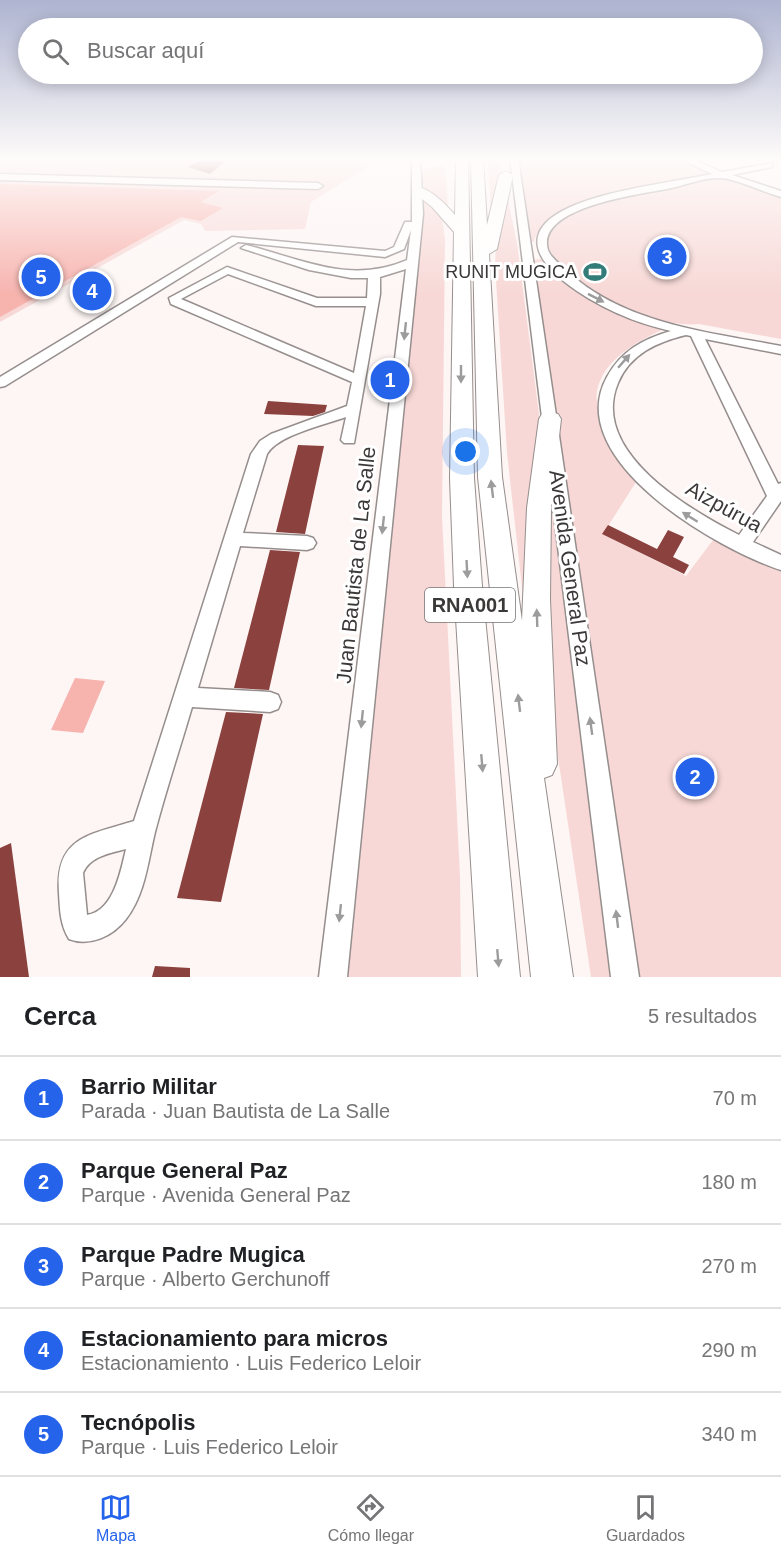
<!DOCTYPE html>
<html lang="es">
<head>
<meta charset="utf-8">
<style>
	body { margin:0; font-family:Helvetica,sans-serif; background:#f6f6f6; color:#202124 }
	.you { position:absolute; left:466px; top:452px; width:21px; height:21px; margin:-15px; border:4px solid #fff; border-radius:50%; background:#1a73e8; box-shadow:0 0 0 9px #1a73e833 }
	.badge { display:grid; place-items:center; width:39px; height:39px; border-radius:50%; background:#2563eb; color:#fff; font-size:20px; font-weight:700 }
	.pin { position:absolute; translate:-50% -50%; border:3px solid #fff; box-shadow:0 2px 6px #0006 }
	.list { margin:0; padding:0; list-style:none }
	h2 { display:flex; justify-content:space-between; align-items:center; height:78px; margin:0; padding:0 24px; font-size:26px }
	h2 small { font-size:20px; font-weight:400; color:#757577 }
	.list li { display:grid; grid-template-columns:39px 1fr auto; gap:18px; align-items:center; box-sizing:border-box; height:84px; padding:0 24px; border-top:2px solid #e0e0e0 }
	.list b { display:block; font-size:22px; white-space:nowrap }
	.list p { margin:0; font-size:20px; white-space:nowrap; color:#757577 }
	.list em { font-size:20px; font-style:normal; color:#757577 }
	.icon { flex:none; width:33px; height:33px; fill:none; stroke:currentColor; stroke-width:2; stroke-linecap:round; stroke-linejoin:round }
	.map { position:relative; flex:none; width:781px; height:977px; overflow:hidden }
	.search { position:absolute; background:#fff; box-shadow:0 3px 15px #0003; left:18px; right:18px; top:18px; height:66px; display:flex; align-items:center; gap:15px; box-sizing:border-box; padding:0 21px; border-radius:33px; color:#757577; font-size:22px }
	.sheet { height:498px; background:#fff }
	nav { display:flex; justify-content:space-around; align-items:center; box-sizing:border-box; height:84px; border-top:2px solid #e0e0e0; background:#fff; font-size:16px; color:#757577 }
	nav a { display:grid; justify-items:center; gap:3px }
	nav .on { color:#2563eb }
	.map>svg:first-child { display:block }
	.green { fill:#f7d8d6 }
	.water { fill:#f7b3ae }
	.building { fill:#8b423f }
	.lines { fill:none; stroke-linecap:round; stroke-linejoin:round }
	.minor-casing { stroke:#958e8d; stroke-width:3 }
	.highway-casing { stroke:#958e8d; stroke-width:2 }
	.minor { fill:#fff; fill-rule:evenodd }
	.highway { fill:#fff; fill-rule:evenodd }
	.oneway { fill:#9d9c9c }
	.labels { text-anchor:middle; stroke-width:6; stroke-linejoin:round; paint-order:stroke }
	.far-poi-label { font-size:18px; fill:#3b3838; stroke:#fff; text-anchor:end }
	.shield { fill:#fff; stroke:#767474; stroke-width:1.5 }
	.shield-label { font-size:20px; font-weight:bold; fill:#3b3838 }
	.street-label { font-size:21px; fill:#3b3838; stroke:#fff }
</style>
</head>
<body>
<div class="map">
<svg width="781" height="977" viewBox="0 0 781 977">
	<rect width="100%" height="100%" fill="#fdf6f5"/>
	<g class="green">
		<polygon points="0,158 381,158 311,202 305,229 205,231 201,224 184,220 0,322"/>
		<polygon points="488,158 500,163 503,172 491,215"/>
		<path d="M519 158H674L707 172 705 175C664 183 544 194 534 242H532Z"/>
		<polygon points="445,165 448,208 424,189 421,173 423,170"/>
		<path d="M721 177 781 197V339L699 324C658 329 578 292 555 258 549 250 544 242 550 233 575 197 678 186 721 177Z"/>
		<polygon points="506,190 517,243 540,422 527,596 523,596 507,453 495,265 496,244"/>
		<polygon points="424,200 442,218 445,239 442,516 460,877 461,977 348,977"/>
		<path d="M541 259C577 298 614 311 662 330 636 342 603 360 597 391 595 401 600 417 603 427 610 449 619 467 636 482L603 534 686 576 713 540 781 572V977H639L537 284 533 260Z"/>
		<polygon points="546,488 550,490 610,977 591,977 550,704"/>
	</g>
	<g class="water">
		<polygon points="0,184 219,191 201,202 223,208 201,221 181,217 0,317"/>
		<polygon points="75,678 105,681 83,733 51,730"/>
	</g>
	<g class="building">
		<polygon points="205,158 230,158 210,174 188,167"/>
		<polygon points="268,401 327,405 325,412 313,416 264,414"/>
		<polygon points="298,445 324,446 305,534 276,532"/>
		<polygon points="608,525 657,549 668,530 684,537 673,557 689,565 684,574 602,534"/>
		<polygon points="270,550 300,552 269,690 234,688"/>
		<polygon points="226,712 263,714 221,902 177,898"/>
		<polygon points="11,843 29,977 0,977 0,848"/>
		<polygon points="155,966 190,968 190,977 152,977"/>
	</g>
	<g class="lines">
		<g class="minor-casing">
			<g id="minor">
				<path d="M412 158H420L423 214 347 977H319L406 269 380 277V294L354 443H344L341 440 346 417C324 425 278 435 267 454L243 533 307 536 313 538 316 543 313 548 307 550 240 546 198 688 270 692 278 695 281 702 278 709 270 712 192 707C180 748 166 790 155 832 148 861 145 895 126 919 113 936 90 947 69 939 60 924 60 910 59 893 55 837 89 835 134 821L251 454 260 441 271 434 347 406 352 382 171 304 169 298 227 267 317 298H367L368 278H351L309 270 241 248 246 245C302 259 350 285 407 260L411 230 404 249 385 257 238 242 5 386 0 387V377L232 237 385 251 394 247 405 222H412ZM228 274 316 306H366L354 373 181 299ZM126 849C121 870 114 911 87 915L83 873C90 856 111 853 126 849Z"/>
				<polygon points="510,158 518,158 639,977 611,977"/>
				<path d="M678 158H690L722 172 772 163V167L732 175 781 191V197C765 193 735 178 720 178 704 177 683 186 667 189 641 194 535 207 548 250 551 258 560 264 566 270 623 324 708 332 781 346V354L705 339 778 484 781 483V501L753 542 781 555V570C719 550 561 460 607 377 621 351 643 339 671 331 654 327 636 322 619 314 589 301 501 253 554 216 588 192 668 183 712 174ZM686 335 691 336 767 496 739 535C690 510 589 452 618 383 630 354 657 342 686 335Z"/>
				<polygon points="0,174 318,183 323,186 318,189 0,180"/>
			</g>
		</g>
		<g class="highway-casing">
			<g id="highway">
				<path d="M456 158H468L474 478 482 586 520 977H478L454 586 450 478 454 232 432 207 412 191 419 187C433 191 445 204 455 215Z"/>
				<polygon points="471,158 483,158 487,225 499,175 506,171 513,175 497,249 489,254 502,477 522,621 527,508 539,419 542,414 550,412 558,414 561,419 551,508 550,599 557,764 552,775 544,778 573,977 531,977 478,477"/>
			</g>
		</g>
		<use href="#minor" class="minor"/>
		<use href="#highway" class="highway"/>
	</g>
	<defs><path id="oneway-solid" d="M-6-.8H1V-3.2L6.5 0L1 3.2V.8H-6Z" transform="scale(1.5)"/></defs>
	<g class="oneway">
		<use href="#oneway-solid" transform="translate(596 298) rotate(27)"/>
		<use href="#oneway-solid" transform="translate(405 331) rotate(96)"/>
		<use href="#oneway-solid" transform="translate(624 361) rotate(-49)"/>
		<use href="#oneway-solid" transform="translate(461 374) rotate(90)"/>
		<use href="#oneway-solid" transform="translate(492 489) rotate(-97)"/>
		<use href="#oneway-solid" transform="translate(690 517) rotate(-148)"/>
		<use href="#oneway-solid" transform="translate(383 525) rotate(96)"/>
		<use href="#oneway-solid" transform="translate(467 569) rotate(87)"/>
		<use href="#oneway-solid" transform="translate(537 618) rotate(-92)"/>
		<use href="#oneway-solid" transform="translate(519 703) rotate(-97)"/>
		<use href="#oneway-solid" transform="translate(362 719) rotate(96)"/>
		<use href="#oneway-solid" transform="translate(591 726) rotate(-98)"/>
		<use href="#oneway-solid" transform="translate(482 763) rotate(85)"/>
		<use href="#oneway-solid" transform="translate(340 913) rotate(96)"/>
		<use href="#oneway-solid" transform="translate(617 919) rotate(-97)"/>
		<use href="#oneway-solid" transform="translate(498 958) rotate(85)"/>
	</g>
	<linearGradient id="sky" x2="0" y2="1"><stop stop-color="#aeb4d1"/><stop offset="0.54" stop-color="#fefbfa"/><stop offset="1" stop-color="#fefbfa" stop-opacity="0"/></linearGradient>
	<rect width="781" height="295" fill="url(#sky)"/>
	<defs>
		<g id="stadium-bare" transform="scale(1.8)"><path d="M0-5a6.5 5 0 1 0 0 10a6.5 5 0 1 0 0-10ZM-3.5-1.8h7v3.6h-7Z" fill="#337c79" stroke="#fff" stroke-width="2.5" paint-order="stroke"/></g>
	</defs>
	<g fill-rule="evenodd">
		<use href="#stadium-bare" x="595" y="272"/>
	</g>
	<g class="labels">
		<g class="far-poi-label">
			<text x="577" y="278">RUNIT MUGICA</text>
		</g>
		<rect class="shield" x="425" y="588" width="90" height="34" rx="4.5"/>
		<g class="shield-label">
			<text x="470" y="612">RNA001</text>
		</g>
		<g class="street-label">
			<text transform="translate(724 507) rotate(29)" y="7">Aizpúrua</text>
			<text transform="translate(356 565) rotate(-84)" y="7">Juan Bautista de La Salle</text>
			<text transform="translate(570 568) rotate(82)" y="7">Avenida General Paz</text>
		</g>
	</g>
</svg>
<div class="you"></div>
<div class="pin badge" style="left:390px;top:380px">1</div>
<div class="pin badge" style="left:695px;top:777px">2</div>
<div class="pin badge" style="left:667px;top:257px">3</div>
<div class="pin badge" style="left:92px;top:291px">4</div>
<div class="pin badge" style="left:41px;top:277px">5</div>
<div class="search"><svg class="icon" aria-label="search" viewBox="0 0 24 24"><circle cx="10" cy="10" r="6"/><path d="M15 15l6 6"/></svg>Buscar aquí</div>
</div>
<section class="sheet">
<h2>Cerca<small>5 resultados</small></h2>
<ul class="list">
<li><span class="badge">1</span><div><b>Barrio Militar</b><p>Parada · Juan Bautista de La Salle</p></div><em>70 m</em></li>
<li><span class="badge">2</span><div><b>Parque General Paz</b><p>Parque · Avenida General Paz</p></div><em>180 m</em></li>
<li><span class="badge">3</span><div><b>Parque Padre Mugica</b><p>Parque · Alberto Gerchunoff</p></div><em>270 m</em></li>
<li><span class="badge">4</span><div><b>Estacionamiento para micros</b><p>Estacionamiento · Luis Federico Leloir</p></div><em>290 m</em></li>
<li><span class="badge">5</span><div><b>Tecnópolis</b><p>Parque · Luis Federico Leloir</p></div><em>340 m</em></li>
</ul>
</section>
<nav>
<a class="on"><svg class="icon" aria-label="map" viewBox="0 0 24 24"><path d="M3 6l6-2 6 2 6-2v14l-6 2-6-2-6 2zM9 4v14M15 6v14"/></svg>Mapa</a>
<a><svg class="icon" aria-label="directions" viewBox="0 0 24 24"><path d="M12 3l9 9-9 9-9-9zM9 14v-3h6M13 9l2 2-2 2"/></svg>Cómo llegar</a>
<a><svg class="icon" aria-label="saved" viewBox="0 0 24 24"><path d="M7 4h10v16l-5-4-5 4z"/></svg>Guardados</a>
</nav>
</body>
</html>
